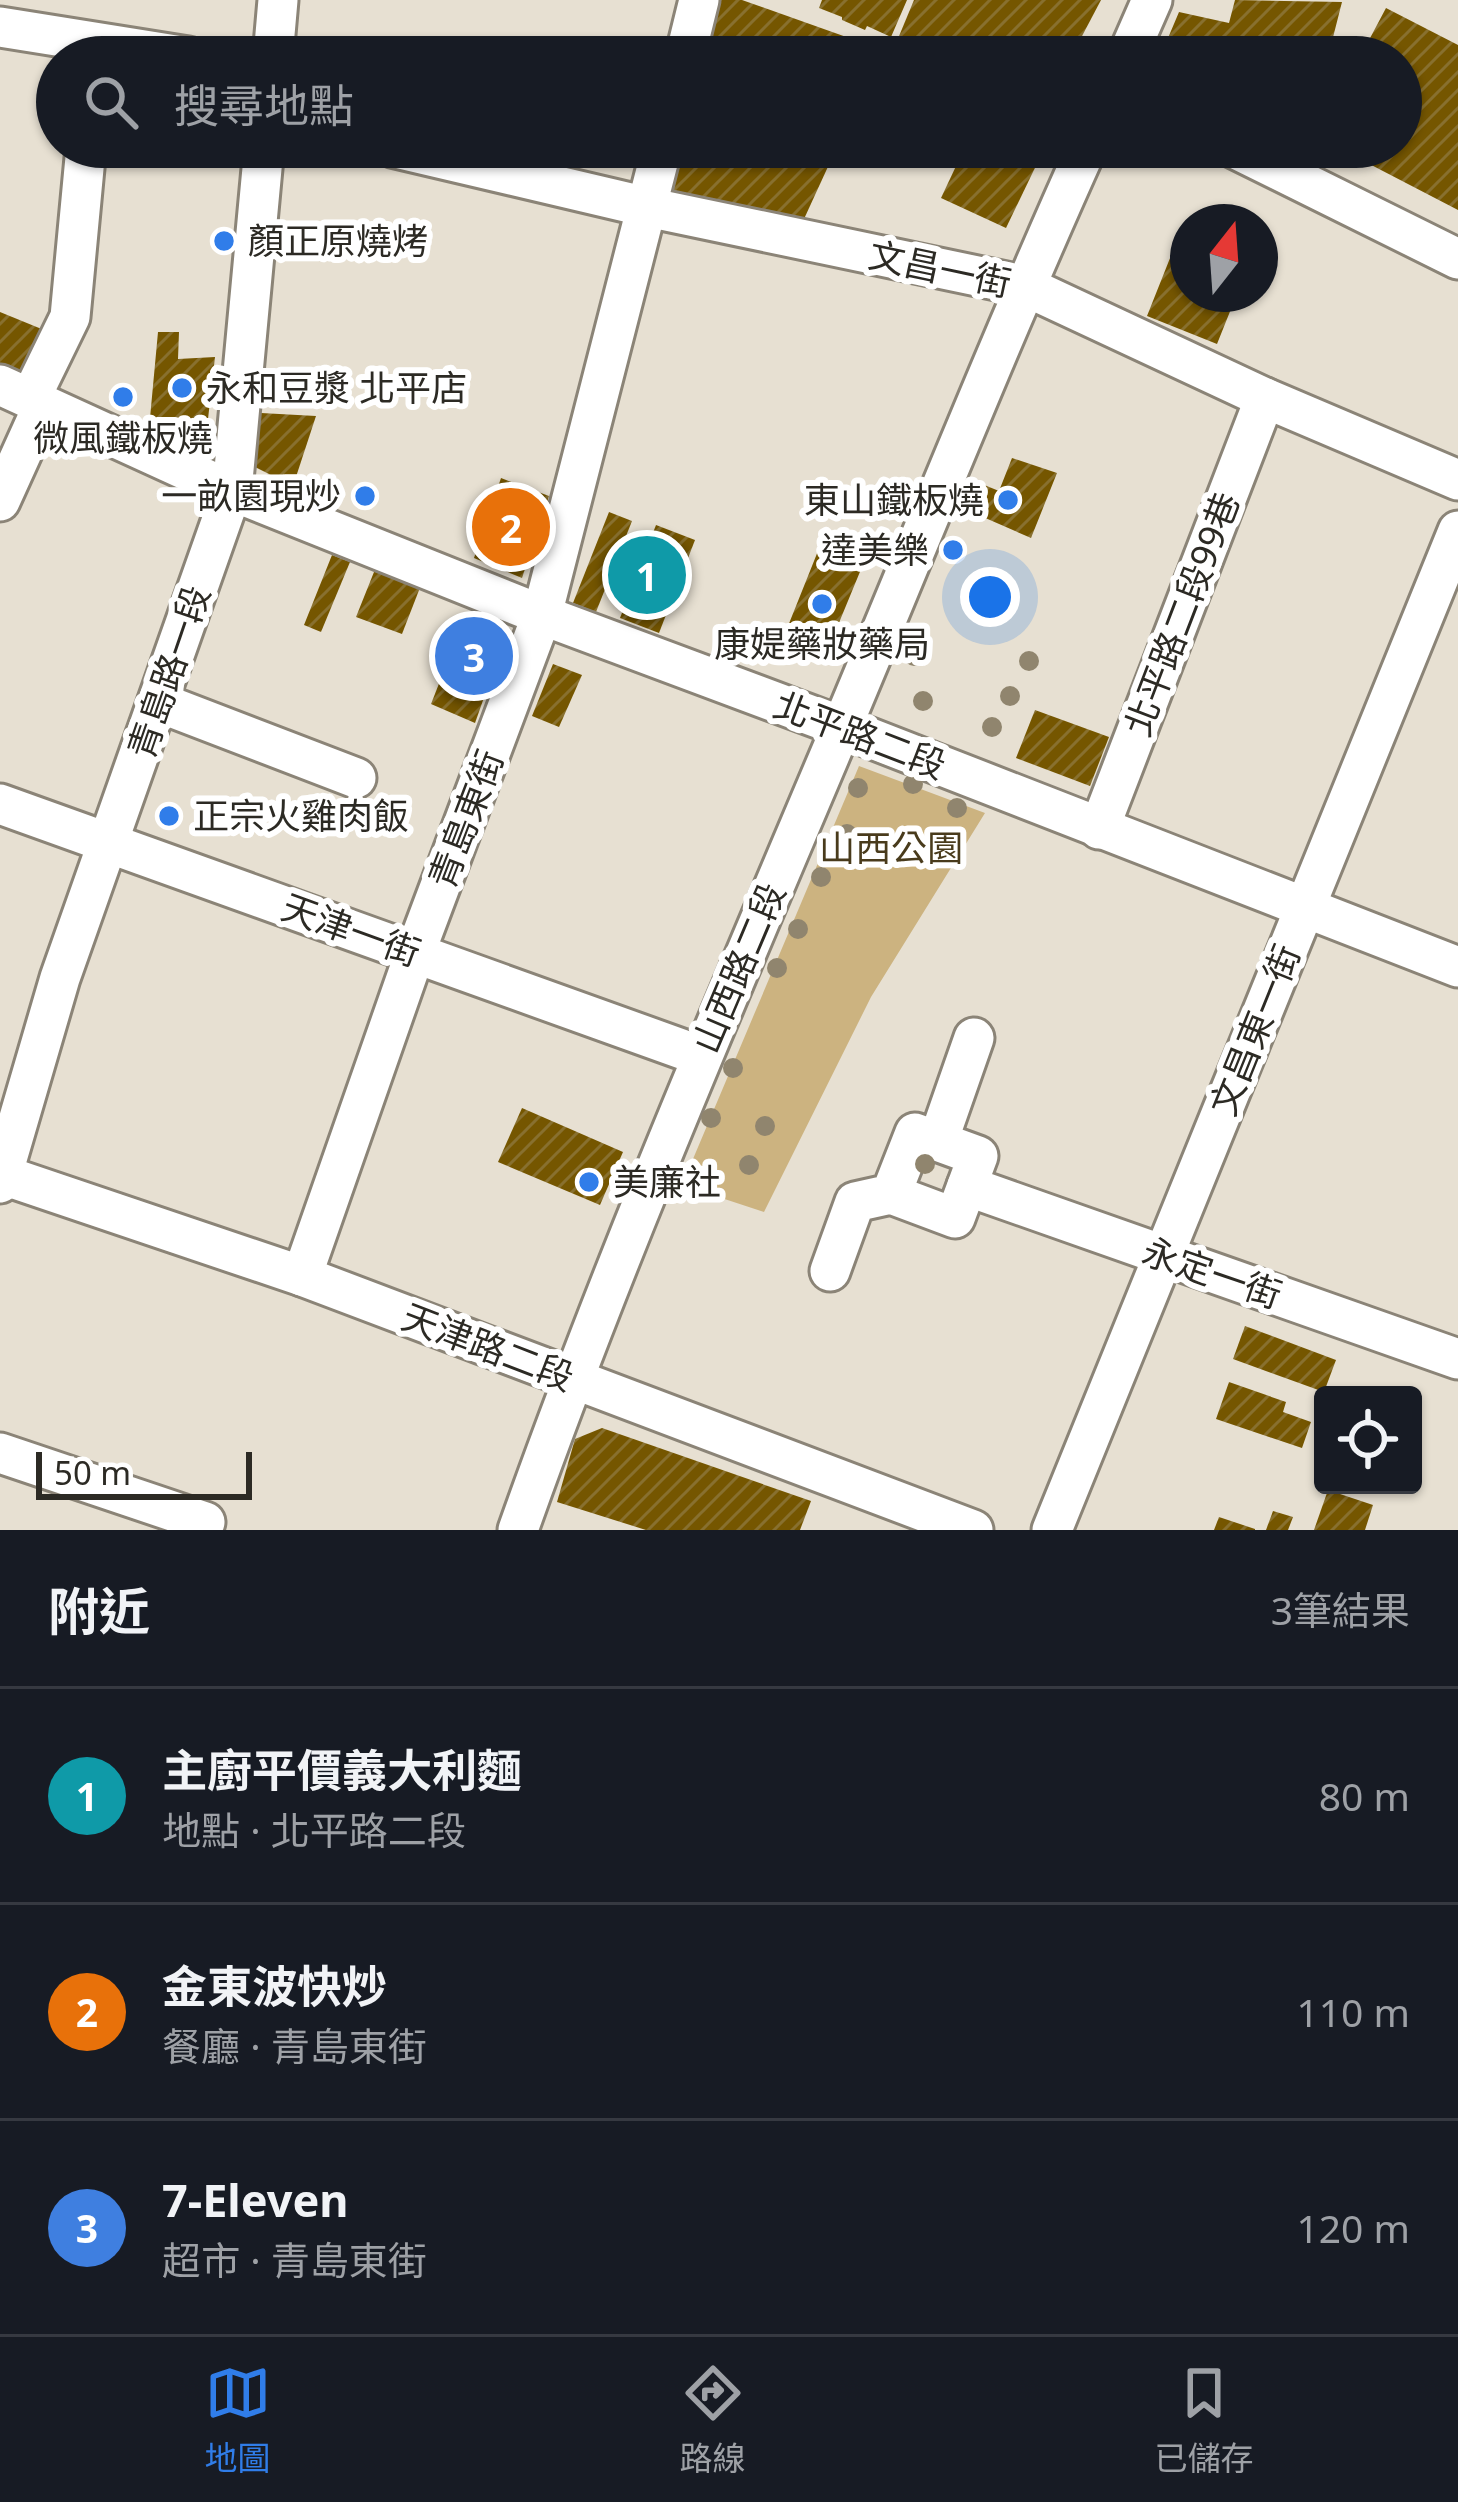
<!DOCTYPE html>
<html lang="zh-TW">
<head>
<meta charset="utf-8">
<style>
	body { margin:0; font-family:"Noto Sans","Noto Sans TC",sans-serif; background:#20242c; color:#f1f3f6 }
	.controls { position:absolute; right:36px; bottom:36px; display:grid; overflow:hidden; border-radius:12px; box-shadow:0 3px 9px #0004 }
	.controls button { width:108px; height:108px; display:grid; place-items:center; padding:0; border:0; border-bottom:3px solid #363941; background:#171b24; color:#f1f3f6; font:60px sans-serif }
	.compass { position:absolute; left:1170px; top:204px; width:108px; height:108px; border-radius:50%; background:#171b24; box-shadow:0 3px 9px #0004; rotate:17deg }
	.scale { position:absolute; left:36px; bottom:30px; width:216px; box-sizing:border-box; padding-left:12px; border:6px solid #2c2a24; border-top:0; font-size:33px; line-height:42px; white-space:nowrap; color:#2c2a24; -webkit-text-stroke:9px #fff; paint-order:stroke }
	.you { position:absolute; left:990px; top:597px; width:42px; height:42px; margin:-30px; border:9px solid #fff; border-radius:50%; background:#1a73e8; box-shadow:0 0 0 18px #1a73e833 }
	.badge { display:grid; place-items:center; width:78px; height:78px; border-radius:50%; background:#307de9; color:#fff; font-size:39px; font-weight:700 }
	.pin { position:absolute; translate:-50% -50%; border:6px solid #fff; box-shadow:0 3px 12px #0006 }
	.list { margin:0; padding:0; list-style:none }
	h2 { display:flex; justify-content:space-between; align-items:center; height:156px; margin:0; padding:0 48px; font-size:51px }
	h2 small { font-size:39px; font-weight:400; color:#9ea1a6 }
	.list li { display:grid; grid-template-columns:78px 1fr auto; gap:36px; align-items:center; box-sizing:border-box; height:216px; padding:0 48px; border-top:3px solid #363941 }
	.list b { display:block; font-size:45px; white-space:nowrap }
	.list p { margin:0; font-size:39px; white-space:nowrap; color:#9ea1a6 }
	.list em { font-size:39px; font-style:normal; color:#9ea1a6 }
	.icon { flex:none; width:66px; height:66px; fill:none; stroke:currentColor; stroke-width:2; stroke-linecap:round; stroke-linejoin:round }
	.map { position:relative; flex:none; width:1458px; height:1530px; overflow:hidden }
	.search { position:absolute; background:#171b24; box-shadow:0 3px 9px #0004; left:36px; right:36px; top:36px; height:132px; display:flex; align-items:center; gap:30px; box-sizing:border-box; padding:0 42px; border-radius:66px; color:#9ea1a6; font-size:45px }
	.sheet { height:804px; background:#171b24 }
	nav { display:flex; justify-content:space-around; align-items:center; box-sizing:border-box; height:168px; border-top:3px solid #363941; background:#171b24; font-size:33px; color:#9ea1a6 }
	nav a { display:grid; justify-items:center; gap:6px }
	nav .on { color:#307de9 }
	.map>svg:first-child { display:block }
	.green { fill:#ccb380 }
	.building { fill:url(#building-hatch) }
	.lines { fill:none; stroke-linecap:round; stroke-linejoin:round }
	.minor-casing { stroke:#8b8477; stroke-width:45 }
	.minor { stroke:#fff; stroke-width:39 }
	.tree { fill:#90856e }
	.poi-dot { fill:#307de9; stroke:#fff; stroke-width:4.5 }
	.labels { text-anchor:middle; stroke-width:12; stroke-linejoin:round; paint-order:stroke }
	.poi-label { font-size:36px; fill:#2c2a24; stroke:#fff; text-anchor:start }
	.street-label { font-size:36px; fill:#2c2a24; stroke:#fff }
	.park-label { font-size:36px; fill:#493b1c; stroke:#fff }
</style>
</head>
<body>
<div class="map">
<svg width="1458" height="1530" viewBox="0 0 1458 1530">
	<defs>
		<pattern id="building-hatch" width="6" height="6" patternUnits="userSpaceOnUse" patternTransform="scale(3)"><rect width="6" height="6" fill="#755600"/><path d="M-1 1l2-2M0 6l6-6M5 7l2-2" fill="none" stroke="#88702f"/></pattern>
	</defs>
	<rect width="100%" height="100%" fill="#e7e0d2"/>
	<polygon class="green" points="859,766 985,813 871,997 764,1212 682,1185"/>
	<g class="building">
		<polygon points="710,0 742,0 880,49 876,57 697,57"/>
		<polygon points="822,0 907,0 891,37 867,26 865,30 842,20 842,17 819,8"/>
		<polygon points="914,0 1101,0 1071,57 931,57 897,41"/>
		<polygon points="1235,0 1342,2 1328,57 1160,57 1179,12 1229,23"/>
		<polygon points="1386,8 1458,45 1458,210 1354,156 1356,150 1349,147 1401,147 1401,57 1360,57"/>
		<polygon points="675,147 837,147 804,219 668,189"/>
		<polygon points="965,147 1045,147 1006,228 941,198"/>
		<polygon points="1180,233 1188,237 1188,294 1237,294 1217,344 1147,316"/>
		<polygon points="0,312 44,330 27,380 0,368"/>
		<polygon points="158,332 179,332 178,359 215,357 208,419 150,418"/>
		<polygon points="261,413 316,416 293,486 255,467"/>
		<polygon points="1012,458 1057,473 1031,538 967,510 977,482 999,491"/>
		<polygon points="501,478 549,496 522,578 474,558"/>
		<polygon points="609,512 632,521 596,612 573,603"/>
		<polygon points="656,525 695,540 659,633 620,618"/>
		<polygon points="820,546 864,562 822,664 798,648 780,646"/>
		<polygon points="332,555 350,562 321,632 304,625"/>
		<polygon points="376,567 421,585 402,634 356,617"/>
		<polygon points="462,625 504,641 475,723 431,704"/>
		<polygon points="553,664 582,675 559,727 532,716"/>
		<polygon points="1035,710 1109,737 1090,786 1016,758"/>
		<polygon points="522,1108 623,1152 600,1205 498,1162"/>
		<polygon points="1245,1326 1336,1360 1324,1392 1233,1359"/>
		<polygon points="1229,1382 1286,1402 1283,1412 1311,1422 1302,1448 1216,1419"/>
		<polygon points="602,1428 811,1501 800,1530 646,1530 557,1502 575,1439"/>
		<polygon points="1328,1490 1373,1505 1365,1530 1314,1530"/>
		<polygon points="1273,1511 1293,1517 1288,1530 1266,1530"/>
		<polygon points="1219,1517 1255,1529 1255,1530 1214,1530"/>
	</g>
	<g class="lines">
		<g class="minor-casing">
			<g id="minor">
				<polyline points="0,27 188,57"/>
				<polyline points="273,57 278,0"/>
				<polyline points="685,57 699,0"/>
				<polyline points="1127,57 1152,0"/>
				<polyline points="392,147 647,207 1025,286 1265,398 1458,480"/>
				<polyline points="1232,147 1458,259"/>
				<polyline points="0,385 232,491 542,615 842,727 1458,967"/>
				<polyline points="30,399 70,317 86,147"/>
				<polyline points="0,501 43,406"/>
				<polyline points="158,702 356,778"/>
				<polyline points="0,804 701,1056"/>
				<polyline points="1099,829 1265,398"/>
				<polyline points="938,1141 974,1038"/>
				<polyline points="0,1174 302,1276 973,1530"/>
				<polyline points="0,1183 60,978 232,491 264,147"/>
				<polyline points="967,1186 1458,1359"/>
				<polyline points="830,1271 855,1202 891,1194 915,1133 978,1156 955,1218 891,1194"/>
				<polyline points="302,1276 415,953 542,615 662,147"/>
				<polyline points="0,1453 205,1522"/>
				<path d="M518 1530C614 1259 728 996 840 731 922 536 1000 340 1087 147"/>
				<polyline points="1052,1530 1458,531"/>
			</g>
		</g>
		<use href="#minor" class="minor"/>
	</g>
	<g class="tree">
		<circle cx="914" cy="656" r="10"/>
		<circle cx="1029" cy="661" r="10"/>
		<circle cx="1010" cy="696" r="10"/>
		<circle cx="923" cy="701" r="10"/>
		<circle cx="992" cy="727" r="10"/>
		<circle cx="913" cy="784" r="10"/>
		<circle cx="858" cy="788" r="10"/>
		<circle cx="957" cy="808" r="10"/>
		<circle cx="847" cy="834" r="10"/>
		<circle cx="821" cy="877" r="10"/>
		<circle cx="798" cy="929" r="10"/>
		<circle cx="777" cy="968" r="10"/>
		<circle cx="733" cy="1068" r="10"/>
		<circle cx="711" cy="1118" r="10"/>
		<circle cx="765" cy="1126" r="10"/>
		<circle cx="925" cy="1164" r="10"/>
		<circle cx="749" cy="1165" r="10"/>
	</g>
	<g class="poi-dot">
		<circle cx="224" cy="241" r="12"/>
		<circle cx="182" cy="388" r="12"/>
		<circle cx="123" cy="397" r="12"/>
		<circle cx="365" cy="496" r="12"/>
		<circle cx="1008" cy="500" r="12"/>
		<circle cx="953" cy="550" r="12"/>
		<circle cx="822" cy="604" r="12"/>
		<circle cx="169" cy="816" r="12"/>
		<circle cx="589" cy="1182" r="12"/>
	</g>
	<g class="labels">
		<g class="poi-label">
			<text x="248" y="254">顏正原燒烤</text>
			<text x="206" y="401">永和豆漿 北平店</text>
			<text x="123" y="451" text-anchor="middle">微風鐵板燒</text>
			<text x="341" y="509" text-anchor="end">一畝園現炒</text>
			<text x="984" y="513" text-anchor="end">東山鐵板燒</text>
			<text x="929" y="563" text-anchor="end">達美樂</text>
			<text x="822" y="657" text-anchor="middle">康媞藥妝藥局</text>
			<text x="193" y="829">正宗火雞肉飯</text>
			<text x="613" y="1195">美廉社</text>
		</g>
		<g class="street-label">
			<text transform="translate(940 269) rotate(12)" y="13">文昌一街</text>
			<text transform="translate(1182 614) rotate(-69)" y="13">北平路二段99巷</text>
			<text transform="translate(169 672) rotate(-71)" y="13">青島路一段</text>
			<text transform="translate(860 735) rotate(21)" y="13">北平路二段</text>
			<text transform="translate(466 819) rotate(-69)" y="13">青島東街</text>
			<text transform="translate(351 930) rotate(20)" y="13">天津一街</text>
			<text transform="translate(739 968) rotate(-67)" y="13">山西路二段</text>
			<text transform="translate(1255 1030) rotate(-68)" y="13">文昌東一街</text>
			<text transform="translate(1212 1273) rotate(19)" y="13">永定一街</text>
			<text transform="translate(488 1347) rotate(21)" y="13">天津路二段</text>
		</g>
		<g class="park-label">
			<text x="891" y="861">山西公園</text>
		</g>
	</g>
</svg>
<div class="controls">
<button><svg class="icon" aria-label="locate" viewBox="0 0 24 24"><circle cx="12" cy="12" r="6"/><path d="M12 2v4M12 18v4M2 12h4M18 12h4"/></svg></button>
</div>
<svg class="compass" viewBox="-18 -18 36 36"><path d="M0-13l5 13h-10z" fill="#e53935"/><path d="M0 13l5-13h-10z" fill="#9ea1a6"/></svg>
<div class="scale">50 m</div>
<div class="you"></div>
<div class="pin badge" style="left:647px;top:575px;background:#0f9aa8">1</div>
<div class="pin badge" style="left:511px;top:527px;background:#e8710a">2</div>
<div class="pin badge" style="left:474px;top:656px;background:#3f7fe0">3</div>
<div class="search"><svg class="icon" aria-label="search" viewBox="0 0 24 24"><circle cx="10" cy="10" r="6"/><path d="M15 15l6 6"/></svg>搜尋地點</div>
</div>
<section class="sheet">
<h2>附近<small>3筆結果</small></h2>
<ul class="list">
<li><span class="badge" style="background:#0f9aa8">1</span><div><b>主廚平價義大利麵</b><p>地點 · 北平路二段</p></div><em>80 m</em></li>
<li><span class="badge" style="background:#e8710a">2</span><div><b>金東波快炒</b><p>餐廳 · 青島東街</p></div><em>110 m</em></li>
<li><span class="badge" style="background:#3f7fe0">3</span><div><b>7-Eleven</b><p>超市 · 青島東街</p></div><em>120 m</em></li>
</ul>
</section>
<nav>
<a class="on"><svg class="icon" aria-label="map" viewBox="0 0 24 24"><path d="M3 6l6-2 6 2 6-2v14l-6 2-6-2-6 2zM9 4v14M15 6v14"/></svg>地圖</a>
<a><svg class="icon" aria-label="directions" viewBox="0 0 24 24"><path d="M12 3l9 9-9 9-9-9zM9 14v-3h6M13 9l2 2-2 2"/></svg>路線</a>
<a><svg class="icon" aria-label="saved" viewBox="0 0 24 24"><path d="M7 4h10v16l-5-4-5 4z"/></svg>已儲存</a>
</nav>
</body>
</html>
